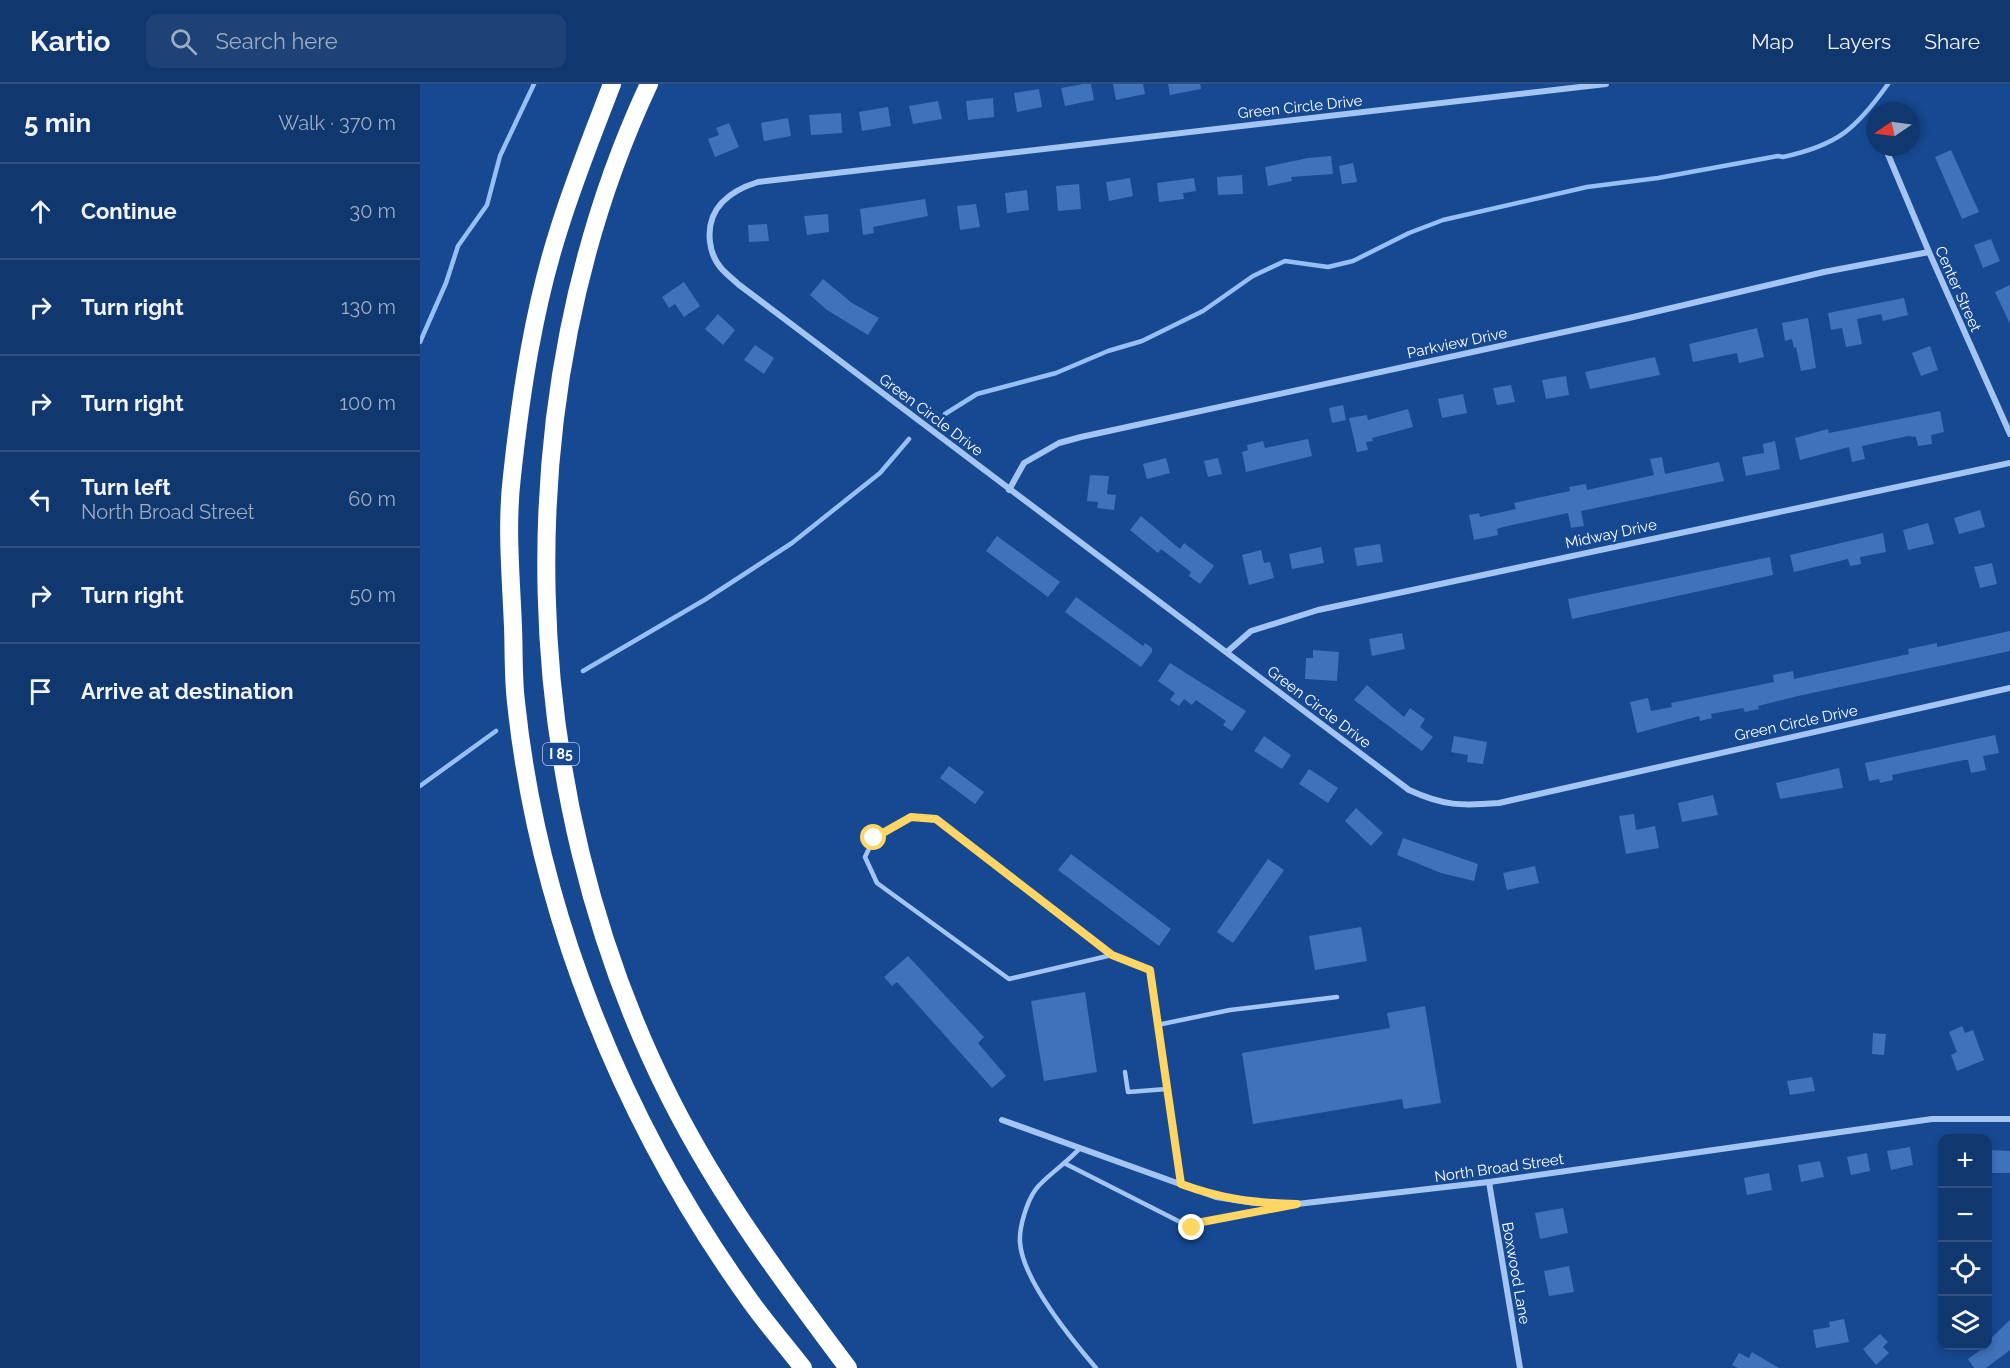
<!DOCTYPE html>
<html lang="en">
<head>
<meta charset="utf-8">
<style>
	body { margin:0; font-family:Raleway,sans-serif; background:#1e4276; color:#f1f3f6 }
	.controls { position:absolute; right:18px; bottom:18px; display:grid; overflow:hidden; border-radius:12px; box-shadow:0 3px 9px #0003 }
	.controls button { width:54px; height:54px; display:grid; place-items:center; padding:0; border:0; border-bottom:2px solid #305181; background:#10376e; color:#f1f3f6; font:30px sans-serif }
	.compass { position:absolute; left:1446px; top:18px; width:54px; height:54px; border-radius:50%; background:#10376e; box-shadow:0 3px 9px #0003; rotate:257deg }
	.stop { position:absolute; width:18px; height:18px; margin:-14px; border:4px solid #ffd664; border-radius:50%; background:#fff }
	.stop.end { background:#ffd664; border-color:#fff; box-shadow:0 2px 6px #0008 }
	.list { margin:0; padding:0; list-style:none }
	h2 { display:flex; justify-content:space-between; align-items:center; height:78px; margin:0; padding:0 24px; font-size:26px }
	h2 small { font-size:20px; font-weight:400; color:#9cacc2 }
	.list li { display:grid; grid-template-columns:39px 1fr auto; gap:18px; align-items:center; box-sizing:border-box; height:96px; padding:0 24px; border-top:2px solid #305181 }
	.list b { display:block; font-size:22px; white-space:nowrap }
	.list p { margin:0; font-size:20px; white-space:nowrap; color:#9cacc2 }
	.list em { font-size:20px; font-style:normal; color:#9cacc2 }
	.icon { flex:none; width:33px; height:33px; fill:none; stroke:currentColor; stroke-width:2; stroke-linecap:round; stroke-linejoin:round }
	.map { position:relative; flex:none; width:1590px; height:1284px; overflow:hidden }
	header { display:flex; align-items:center; gap:36px; box-sizing:border-box; height:84px; padding:0 30px; background:#10376e; border-bottom:2px solid #305181 }
	header strong { font-size:28px }
	nav { display:flex; gap:33px; margin-inline-start:auto; font-size:21px }
	.search { width:420px; height:54px; background:#1e4276; display:flex; align-items:center; gap:15px; box-sizing:border-box; padding:0 21px; border-radius:12px; color:#9cacc2; font-size:22px }
	main { display:flex }
	aside { flex:1; background:#10376e }
	.map>svg:first-child { display:block }
	.lines { fill:none; stroke-linecap:round; stroke-linejoin:round }
	.stream { stroke:#96bff3; stroke-width:4.5 }
	.building { fill:#3e72ba }
	.lane { stroke:#a4c5f1; stroke-width:4.5 }
	.street { stroke:#a4c5f1; stroke-width:6 }
	.highway { stroke:#fff; stroke-width:18 }
	.route { stroke:#ffd664; stroke-width:8 }
	.labels { text-anchor:middle; stroke-width:5; stroke-linejoin:round; paint-order:stroke }
	.shield { fill:#164992; stroke:#b9c8de; stroke-width:1.5 }
	.shield-label { font-size:14px; font-weight:bold; fill:#fff }
	.street-label { font-size:15px; fill:#fff; stroke:#164992 }
</style>
</head>
<body>
<header>
<strong>Kartio</strong>
<div class="search"><svg class="icon" aria-label="search" viewBox="0 0 24 24"><circle cx="10" cy="10" r="6"/><path d="M15 15l6 6"/></svg>Search here</div>
<nav><a>Map</a><a>Layers</a><a>Share</a></nav>
</header>
<main>
<aside>
<h2>5 min<small>Walk · 370 m</small></h2>
<ul class="list">
<li><svg class="icon" aria-label="ahead" viewBox="0 0 24 24"><path d="M12 20V5M6 11l6-6 6 6"/></svg><div><b>Continue</b></div><em>30 m</em></li>
<li><svg class="icon" aria-label="right" viewBox="0 0 24 24"><path d="M7 20v-9h11M14 6l5 5-5 5"/></svg><div><b>Turn right</b></div><em>130 m</em></li>
<li><svg class="icon" aria-label="right" viewBox="0 0 24 24"><path d="M7 20v-9h11M14 6l5 5-5 5"/></svg><div><b>Turn right</b></div><em>100 m</em></li>
<li><svg class="icon" aria-label="left" viewBox="0 0 24 24"><path d="M17 20v-9H6M10 6l-5 5 5 5"/></svg><div><b>Turn left</b><p>North Broad Street</p></div><em>60 m</em></li>
<li><svg class="icon" aria-label="right" viewBox="0 0 24 24"><path d="M7 20v-9h11M14 6l5 5-5 5"/></svg><div><b>Turn right</b></div><em>50 m</em></li>
<li><svg class="icon" aria-label="arrive" viewBox="0 0 24 24"><path d="M6 21V4h12l-3 4 3 4H6"/></svg><div><b>Arrive at destination</b></div></li>
</ul>
</aside>
<div class="map">
<svg width="1590" height="1284" viewBox="0 0 1590 1284">
	<rect width="100%" height="100%" fill="#164992"/>
	<g class="lines">
		<g class="stream">
			<polyline points="0,258 26,199 38,162 67,121 80,72 114,0"/>
			<path d="M525 330 557 310 636 289 688 267 722 257 783 227 833 192 865 177 908 183 933 177 989 149 1023 136 1167 103 1238 94 1358 72 1363 73C1418 61 1436 45 1468 0"/>
			<polyline points="163,587 286,515 372,459 460,389 489,355"/>
			<polyline points="0,702 76,647"/>
		</g>
	</g>
	<g class="building">
		<polygon points="663,0 671,0 674,16 645,22 641,4"/>
		<polygon points="693,0 723,0 725,10 696,16"/>
		<polygon points="748,0 780,0 781,5 750,11"/>
		<polygon points="619,5 622,23 597,28 594,9"/>
		<polygon points="573,14 574,33 548,36 546,17"/>
		<polygon points="518,17 522,35 493,40 489,22"/>
		<polygon points="468,23 471,42 442,47 439,28"/>
		<polygon points="421,29 422,49 391,51 389,31"/>
		<polygon points="368,34 371,52 344,57 341,39"/>
		<polygon points="309,39 319,63 295,73 288,55 299,51 296,44"/>
		<polygon points="1531,66 1559,128 1542,135 1515,73"/>
		<polygon points="911,72 913,90 871,93 872,97 848,102 845,83 888,74"/>
		<polygon points="933,79 937,98 922,100 919,82"/>
		<polygon points="822,91 823,110 798,111 797,93"/>
		<polygon points="710,94 713,112 689,117 686,98"/>
		<polygon points="774,94 776,107 763,109 764,115 739,118 737,99"/>
		<polygon points="659,100 661,125 638,127 636,102"/>
		<polygon points="607,106 609,126 587,129 585,109"/>
		<polygon points="505,115 508,132 453,143 454,149 443,151 440,125"/>
		<polygon points="556,120 560,143 540,146 537,122"/>
		<polygon points="408,130 409,148 387,151 384,132"/>
		<polygon points="347,140 349,157 329,158 328,141"/>
		<polygon points="1571,155 1580,177 1563,184 1554,161"/>
		<polygon points="403,195 432,219 459,234 448,251 407,226 390,211"/>
		<polygon points="264,198 280,222 264,233 255,220 249,224 242,213"/>
		<polygon points="1590,201 1590,240 1575,208"/>
		<polygon points="1484,214 1488,231 1463,237 1461,230 1437,235 1442,260 1426,263 1422,244 1411,246 1408,229"/>
		<polygon points="298,230 315,246 303,261 285,245"/>
		<polygon points="1388,234 1396,284 1381,287 1376,263 1374,264 1372,255 1365,257 1362,239"/>
		<polygon points="1337,244 1344,273 1319,279 1317,269 1273,278 1269,260"/>
		<polygon points="335,261 354,274 344,290 324,276"/>
		<polygon points="1510,262 1518,286 1501,292 1492,269"/>
		<polygon points="1235,273 1240,291 1170,305 1165,288"/>
		<polygon points="1146,292 1149,311 1126,315 1122,296"/>
		<polygon points="1091,301 1095,318 1077,321 1073,304"/>
		<polygon points="1043,310 1047,329 1022,334 1018,315"/>
		<polygon points="923,321 926,336 912,339 909,324"/>
		<polygon points="988,325 993,343 952,354 953,357 946,358 948,366 937,368 929,334 947,331 948,336"/>
		<polygon points="1520,327 1524,348 1511,351 1512,360 1498,362 1496,353 1488,352 1442,362 1445,375 1432,378 1429,363 1380,376 1375,354 1408,345 1409,349"/>
		<polygon points="888,355 892,372 826,388 822,368 828,366 827,361 843,357 845,364"/>
		<polygon points="1355,357 1360,385 1326,392 1322,373 1344,369 1343,360"/>
		<polygon points="1242,373 1245,390 1299,378 1304,397 1161,427 1164,442 1151,444 1148,429 1083,443 1077,445 1078,451 1054,456 1049,431 1059,429 1060,433 1096,425 1094,419 1150,407 1149,403 1166,400 1167,406 1234,391 1230,375"/>
		<polygon points="746,374 750,389 727,395 723,380"/>
		<polygon points="798,374 802,390 788,393 784,377"/>
		<polygon points="670,391 689,392 687,410 696,411 694,426 677,424 678,418 667,417"/>
		<polygon points="1560,426 1565,443 1539,450 1534,434"/>
		<polygon points="721,432 760,465 764,459 794,482 780,500 769,492 771,488 741,465 738,469 710,446"/>
		<polygon points="1508,439 1514,460 1488,466 1483,446"/>
		<polygon points="1463,449 1466,468 1440,473 1441,480 1430,482 1428,475 1374,488 1370,471"/>
		<polygon points="577,452 640,498 628,513 566,467"/>
		<polygon points="960,460 963,478 937,482 934,464"/>
		<polygon points="901,463 904,479 872,485 869,470"/>
		<polygon points="841,466 844,479 850,478 854,494 829,501 822,471"/>
		<polygon points="1350,473 1353,491 1152,535 1148,515"/>
		<polygon points="1572,479 1577,500 1560,504 1554,483"/>
		<polygon points="656,513 723,562 725,559 732,564 732,568 721,583 645,528"/>
		<polygon points="1590,547 1590,567 1378,612 1338,622 1339,625 1325,628 1323,624 1291,630 1292,634 1280,637 1279,632 1217,649 1210,618 1228,614 1231,627 1252,623 1251,619 1354,598 1353,591 1373,587 1374,595 1489,570 1488,565 1517,559 1517,563"/>
		<polygon points="982,549 985,565 952,572 949,555"/>
		<polygon points="893,566 919,568 917,597 885,595 886,574 893,574"/>
		<polygon points="750,579 826,627 812,647 803,641 806,637 776,616 772,621 764,615 759,622 750,616 755,609 738,597"/>
		<polygon points="947,601 984,633 990,624 1005,635 1000,643 1013,653 1002,667 934,616"/>
		<polygon points="1575,651 1579,669 1563,672 1566,686 1551,689 1548,676 1544,676 1472,691 1473,696 1460,699 1459,695 1449,697 1445,679"/>
		<polygon points="844,652 871,671 862,685 834,667"/>
		<polygon points="1034,652 1067,658 1063,680 1047,678 1048,671 1031,668"/>
		<polygon points="529,682 564,708 555,720 520,694"/>
		<polygon points="1419,684 1423,704 1360,715 1356,699"/>
		<polygon points="889,685 918,704 908,719 879,700"/>
		<polygon points="1293,711 1298,731 1262,738 1258,719"/>
		<polygon points="936,724 963,749 951,762 925,737"/>
		<polygon points="1214,730 1216,746 1235,742 1239,764 1206,770 1199,732"/>
		<polygon points="983,754 1058,780 1054,797 1021,789 977,771"/>
		<polygon points="651,770 751,845 739,862 638,786"/>
		<polygon points="848,775 864,786 813,859 797,848"/>
		<polygon points="1115,782 1119,799 1087,806 1083,789"/>
		<polygon points="941,843 947,877 895,886 889,852"/>
		<polygon points="488,872 564,953 558,959 586,992 572,1004 477,898 472,902 464,893"/>
		<polygon points="665,908 677,988 624,997 611,917"/>
		<polygon points="1005,922 1021,1019 984,1025 982,1015 833,1040 822,969 970,944 967,929"/>
		<polygon points="1542,942 1545,949 1553,946 1564,976 1537,987 1531,971 1537,968 1529,948"/>
		<polygon points="1453,949 1466,950 1464,971 1452,970"/>
		<polygon points="1392,993 1395,1007 1370,1011 1367,997"/>
		<polygon points="1490,1063 1493,1081 1471,1086 1467,1067"/>
		<polygon points="1568,1066 1590,1067 1590,1089 1568,1089"/>
		<polygon points="1447,1069 1450,1087 1431,1091 1427,1073"/>
		<polygon points="1400,1077 1404,1093 1381,1098 1378,1081"/>
		<polygon points="1349,1089 1352,1106 1327,1111 1324,1094"/>
		<polygon points="1143,1124 1148,1149 1120,1155 1115,1129"/>
		<polygon points="1149,1182 1154,1208 1129,1212 1124,1187"/>
		<polygon points="1424,1235 1429,1258 1396,1264 1393,1246 1410,1243 1409,1238"/>
		<polygon points="1590,1236 1590,1266 1566,1284 1554,1284 1548,1275 1572,1258 1570,1255"/>
		<polygon points="1460,1250 1468,1258 1463,1263 1469,1269 1456,1281 1443,1265"/>
		<polygon points="1332,1268 1359,1284 1318,1284 1312,1281 1319,1269 1329,1274"/>
	</g>
	<g class="lines">
		<g class="lane">
			<polyline points="692,871 589,895 457,799 445,773 454,754 491,733 516,735 692,871 730,886 761,1100"/>
			<polyline points="737,941 810,926 917,913"/>
			<polyline points="705,988 708,1008 747,1005"/>
			<path d="M660 1064C648 1078 625 1093 616 1105 607 1117 599 1143 600 1158 602 1195 652 1256 676 1284"/>
			<polyline points="646,1080 772,1144 782,1138 868,1122"/>
		</g>
		<g class="street">
			<path d="M1186 0 338 98C309 107 286 125 290 158 291 167 295 177 301 184 306 190 313 195 318 200L989 706C1024 722 1041 722 1079 719L1590 604"/>
			<polyline points="1467,68 1509,168 1590,350"/>
			<polyline points="589,406 604,379 639,359 661,353 1209,234 1404,188 1509,168"/>
			<polyline points="807,568 831,547 898,526 1590,379"/>
			<polyline points="582,1036 796,1113 835,1119 877,1120 1069,1098 1512,1035 1590,1035"/>
			<polyline points="1069,1098 1100,1284"/>
		</g>
		<g class="highway">
			<path d="M192 0C174 47 155 94 140 142 114 222 101 308 92 392 86 442 91 493 93 543 94 568 93 593 96 618 118 828 202 1036 324 1208 342 1235 364 1259 383 1284"/>
			<path d="M229 0C83 312 95 707 250 1014 300 1113 362 1196 428 1284"/>
		</g>
	</g>
	<g class="lines">
		<path class="route" d="M454 754 491 733 516 735 692 871 730 886 761 1100C802 1115 833 1119 877 1120L782 1138 772 1144"/>
	</g>
	<g class="labels">
		<rect class="shield" x="123" y="659" width="36" height="22" rx="4.5"/>
		<g class="shield-label">
			<text x="141" y="675">I 85</text>
		</g>
		<g class="street-label">
			<text transform="translate(880 23) rotate(-6)" y="5">Green Circle Drive</text>
			<text transform="translate(1538 205) rotate(66)" y="5">Center Street</text>
			<text transform="translate(1037 259) rotate(-12)" y="5">Parkview Drive</text>
			<text transform="translate(511 331) rotate(37)" y="5">Green Circle Drive</text>
			<text transform="translate(1191 450) rotate(-12)" y="5">Midway Drive</text>
			<text transform="translate(899 623) rotate(37)" y="5">Green Circle Drive</text>
			<text transform="translate(1376 639) rotate(-12)" y="5">Green Circle Drive</text>
			<text transform="translate(1079 1084) rotate(-8)" y="5">North Broad Street</text>
			<text transform="translate(1096 1189) rotate(80)" y="5">Boxwood Lane</text>
		</g>
	</g>
</svg>
<div class="controls">
<button>+</button>
<button>−</button>
<button><svg class="icon" aria-label="locate" viewBox="0 0 24 24"><circle cx="12" cy="12" r="6"/><path d="M12 2v4M12 18v4M2 12h4M18 12h4"/></svg></button>
<button><svg class="icon" aria-label="layers" viewBox="0 0 24 24"><path d="M12 4l9 5-9 5-9-5zM3 14l9 5 9-5"/></svg></button>
</div>
<svg class="compass" viewBox="-18 -18 36 36"><path d="M0-13l5 13h-10z" fill="#e53935"/><path d="M0 13l5-13h-10z" fill="#9cacc2"/></svg>
<div class="stop" style="left:454px;top:754px"></div>
<div class="stop end" style="left:772px;top:1144px"></div>
</div>
</main>
</body>
</html>
